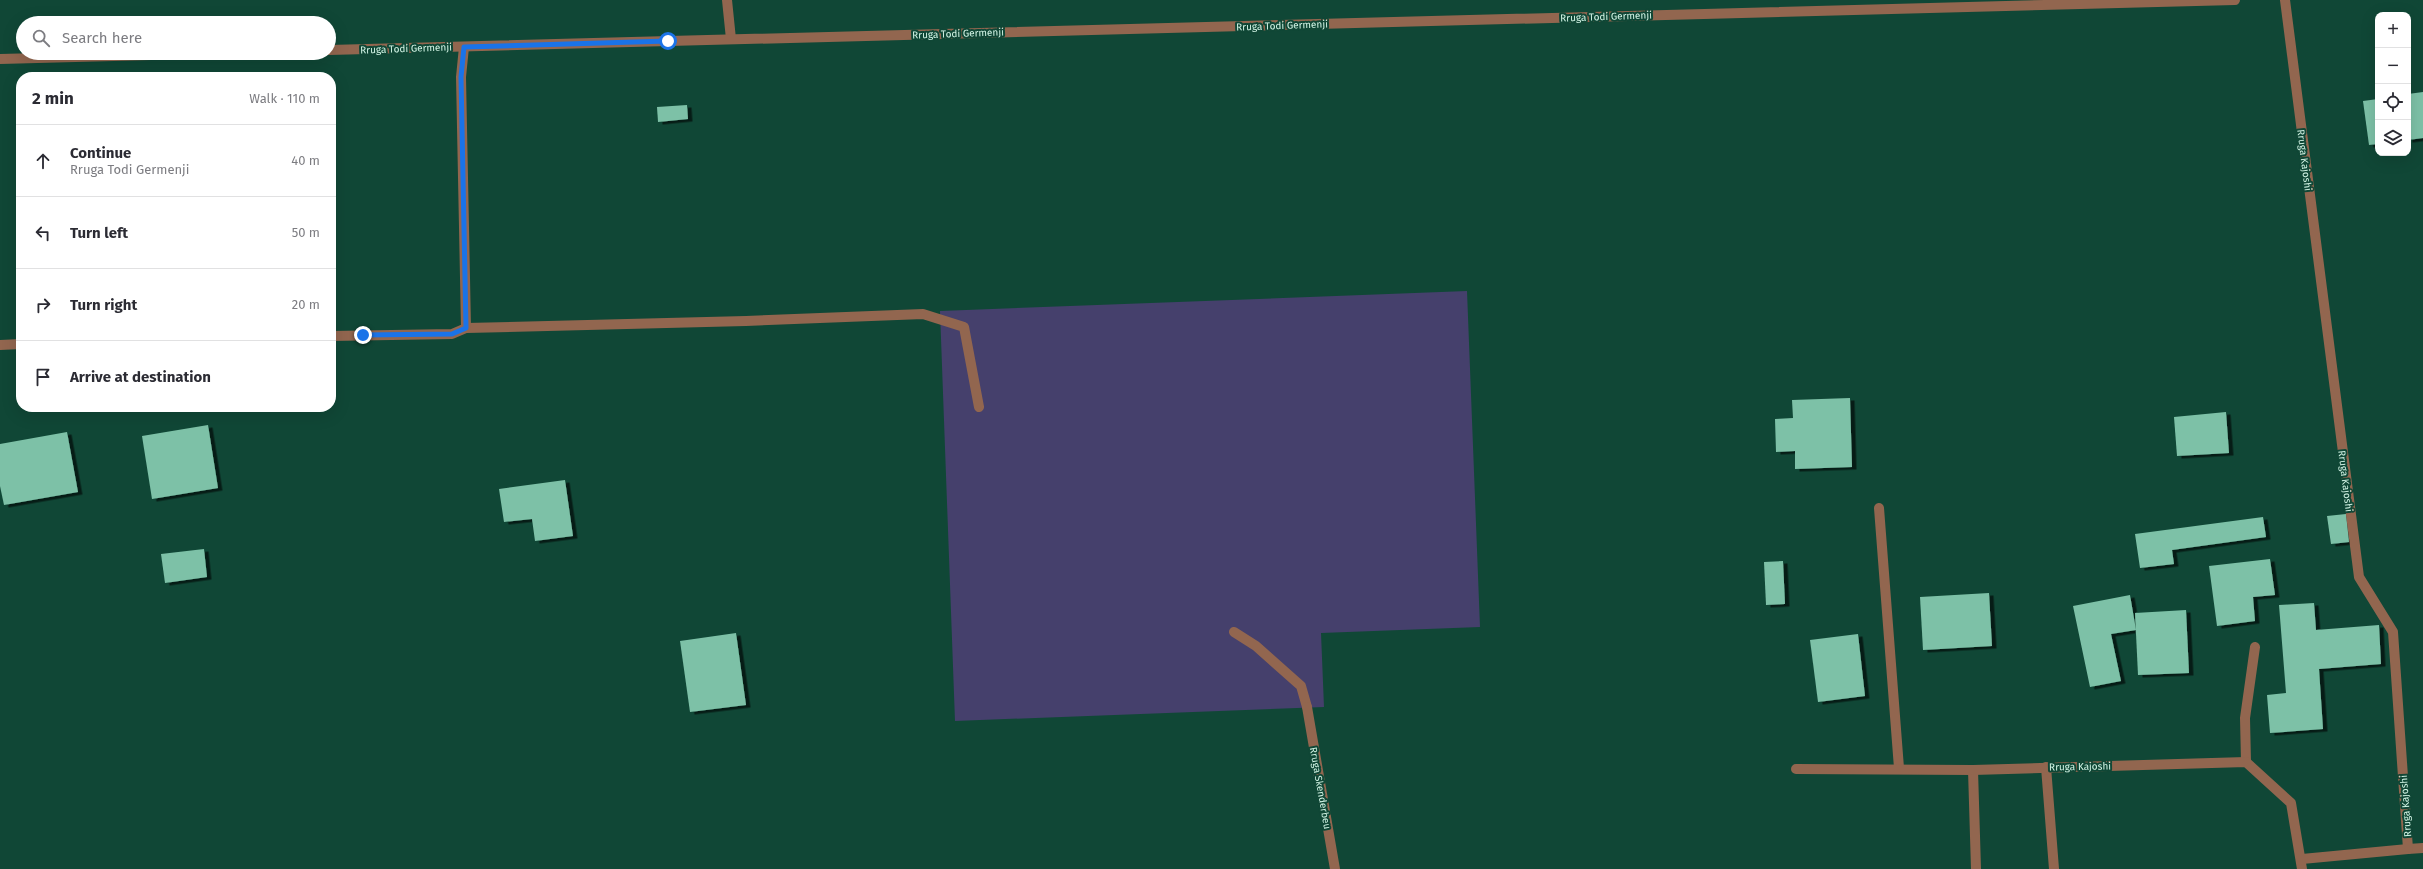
<!DOCTYPE html>
<html lang="en">
<head>
<meta charset="utf-8">
<style>
	body { margin:0; font-family:"Fira Sans",sans-serif; background:#f7f7f7; color:#2b2b33 }
	.controls { position:absolute; right:12px; top:12px; display:grid; overflow:hidden; border-radius:8px; box-shadow:0 4px 16px #0002 }
	.controls button { width:36px; height:36px; display:grid; place-items:center; padding:0; border:0; border-bottom:1px solid #e1e1e2; background:#fff; color:#2b2b33; font:20px sans-serif }
	.stop { position:absolute; width:12px; height:12px; margin:-9px; border:3px solid #1a73e8; border-radius:50%; background:#fff }
	.stop.end { background:#1a73e8; border-color:#fff; box-shadow:0 1px 4px #0008 }
	.list { margin:0; padding:0; list-style:none }
	h2 { display:flex; justify-content:space-between; align-items:center; height:52px; margin:0; padding:0 16px; font-size:17px }
	h2 small { font-size:13px; font-weight:400; color:#7c7c81 }
	.list li { display:grid; grid-template-columns:26px 1fr auto; gap:12px; align-items:center; box-sizing:border-box; height:72px; padding:0 16px; border-top:1px solid #e1e1e2 }
	.list b { display:block; font-size:15px; white-space:nowrap }
	.list p { margin:0; font-size:13px; white-space:nowrap; color:#7c7c81 }
	.list em { font-size:13px; font-style:normal; color:#7c7c81 }
	.icon { flex:none; width:22px; height:22px; fill:none; stroke:currentColor; stroke-width:2; stroke-linecap:round; stroke-linejoin:round }
	.map { position:relative; flex:none; width:2423px; height:869px; overflow:hidden }
	.search { position:absolute; background:#fff; box-shadow:0 4px 16px #0002; left:16px; top:16px; width:320px; height:44px; display:flex; align-items:center; gap:10px; box-sizing:border-box; padding:0 14px; border-radius:22px; color:#7c7c81; font-size:15px }
	.panel { position:absolute; background:#fff; box-shadow:0 4px 16px #0002; left:16px; top:72px; width:320px; height:340px; border-radius:16px }
	.map>svg:first-child { display:block }
	.green { fill:#45406c }
	.building { fill:#7dc1a7; filter:url(#shadow) }
	.lines { fill:none; stroke-linecap:round; stroke-linejoin:round }
	.service { stroke:#92664f; stroke-width:10 }
	.minor { stroke:#92664f; stroke-width:10 }
	.tertiary { stroke:#92664f; stroke-width:10 }
	.route { stroke:#1a73e8; stroke-width:5 }
	.labels { text-anchor:middle; stroke-width:4; stroke-linejoin:round; paint-order:stroke }
	.street-label { font-size:10px; fill:#d3f5e6; stroke:#104736 }
</style>
</head>
<body>
<div class="map">
<svg width="2423" height="869" viewBox="0 0 2423 869">
	<defs>
		<filter id="shadow"><feDropShadow dx="4.5" dy="2.5" stdDeviation="0" flood-color="#0009"/></filter>
	</defs>
	<rect width="100%" height="100%" fill="#104736"/>
	<polygon class="green" points="1467,291 1480,627 1321,633 1324,707 955,721 940,311"/>
	<g class="building">
		<polygon points="2423,92 2423,138 2408,140 2408,94"/>
		<polygon points="2378,99 2378,144 2369,145 2363,101"/>
		<polygon points="687,105 688,119 658,122 657,107"/>
		<polygon points="1850,398 1852,467 1795,469 1795,451 1776,452 1775,419 1793,418 1792,400"/>
		<polygon points="2226,412 2229,453 2177,456 2174,417"/>
		<polygon points="208,425 218,488 152,499 142,436"/>
		<polygon points="67,432 78,492 4,505 0,486 0,444"/>
		<polygon points="565,480 573,536 535,541 532,519 504,522 499,489"/>
		<polygon points="2346,514 2349,542 2331,544 2327,516"/>
		<polygon points="2263,517 2266,537 2172,550 2174,564 2140,568 2135,534"/>
		<polygon points="204,549 207,577 165,583 161,554"/>
		<polygon points="2270,559 2275,595 2253,597 2255,621 2217,626 2209,566"/>
		<polygon points="1783,561 1785,604 1766,605 1764,562"/>
		<polygon points="1989,593 1992,646 1923,650 1920,597"/>
		<polygon points="2130,595 2136,630 2111,634 2121,681 2090,687 2073,606"/>
		<polygon points="2314,603 2316,630 2379,625 2381,664 2319,669 2323,729 2270,733 2267,695 2286,693 2279,605"/>
		<polygon points="2186,610 2189,673 2138,675 2135,613"/>
		<polygon points="736,633 746,705 690,712 680,641"/>
		<polygon points="1858,634 1865,696 1818,702 1810,640"/>
	</g>
	<g class="lines">
		<g class="service">
			<polyline points="466,328 746,321 923,314 964,327 979,407"/>
			<polyline points="331,336 452,334 466,328 461,77 464,47"/>
			<polyline points="0,345 21,344"/>
			<polyline points="1879,508 1899,768"/>
			<polyline points="1234,632 1256,646 1301,686 1307,707"/>
			<polyline points="2246,762 2245,718 2255,647"/>
			<polyline points="2046,767 2054,869"/>
			<polyline points="1973,770 1976,869"/>
			<polyline points="2408,849 2423,848"/>
		</g>
		<g class="minor">
			<polyline points="727,0 731,39"/>
			<polyline points="2285,0 2359,577 2393,632 2408,849 2302,859"/>
			<polyline points="1307,707 1335,869"/>
			<polyline points="1796,769 1973,770 2246,762 2291,803 2302,869"/>
		</g>
		<g class="tertiary">
			<polyline points="329,50 2235,0"/>
			<polyline points="0,59 227,53"/>
		</g>
	</g>
	<g class="lines">
		<polyline class="route" points="363,335 452,334 466,328 461,77 464,47 668,41"/>
	</g>
	<g class="labels">
		<g class="street-label">
			<text transform="translate(1606 16) rotate(-2)" y="4">Rruga Todi Germenji</text>
			<text transform="translate(1282 25) rotate(-2)" y="4">Rruga Todi Germenji</text>
			<text transform="translate(958 33) rotate(-2)" y="4">Rruga Todi Germenji</text>
			<text transform="translate(406 48) rotate(-2)" y="4">Rruga Todi Germenji</text>
			<text transform="translate(2305 160) rotate(83)" y="4">Rruga Kajoshi</text>
			<text transform="translate(2346 481) rotate(83)" y="4">Rruga Kajoshi</text>
			<text transform="translate(2080 766) rotate(-1)" y="4">Rruga Kajoshi</text>
			<text transform="translate(1321 788) rotate(80)" y="4">Rruga Skenderbeu</text>
			<text transform="translate(2405 806) rotate(-94)" y="4">Rruga Kajoshi</text>
		</g>
	</g>
</svg>
<div class="controls">
<button>+</button>
<button>−</button>
<button><svg class="icon" aria-label="locate" viewBox="0 0 24 24"><circle cx="12" cy="12" r="6"/><path d="M12 2v4M12 18v4M2 12h4M18 12h4"/></svg></button>
<button><svg class="icon" aria-label="layers" viewBox="0 0 24 24"><path d="M12 4l9 5-9 5-9-5zM3 14l9 5 9-5"/></svg></button>
</div>
<div class="stop" style="left:668px;top:41px"></div>
<div class="stop end" style="left:363px;top:335px"></div>
<div class="search"><svg class="icon" aria-label="search" viewBox="0 0 24 24"><circle cx="10" cy="10" r="6"/><path d="M15 15l6 6"/></svg>Search here</div>
<section class="panel">
<h2>2 min<small>Walk · 110 m</small></h2>
<ul class="list">
<li><svg class="icon" aria-label="ahead" viewBox="0 0 24 24"><path d="M12 20V5M6 11l6-6 6 6"/></svg><div><b>Continue</b><p>Rruga Todi Germenji</p></div><em>40 m</em></li>
<li><svg class="icon" aria-label="left" viewBox="0 0 24 24"><path d="M17 20v-9H6M10 6l-5 5 5 5"/></svg><div><b>Turn left</b></div><em>50 m</em></li>
<li><svg class="icon" aria-label="right" viewBox="0 0 24 24"><path d="M7 20v-9h11M14 6l5 5-5 5"/></svg><div><b>Turn right</b></div><em>20 m</em></li>
<li><svg class="icon" aria-label="arrive" viewBox="0 0 24 24"><path d="M6 21V4h12l-3 4 3 4H6"/></svg><div><b>Arrive at destination</b></div></li>
</ul>
</section>
</div>
</body>
</html>
